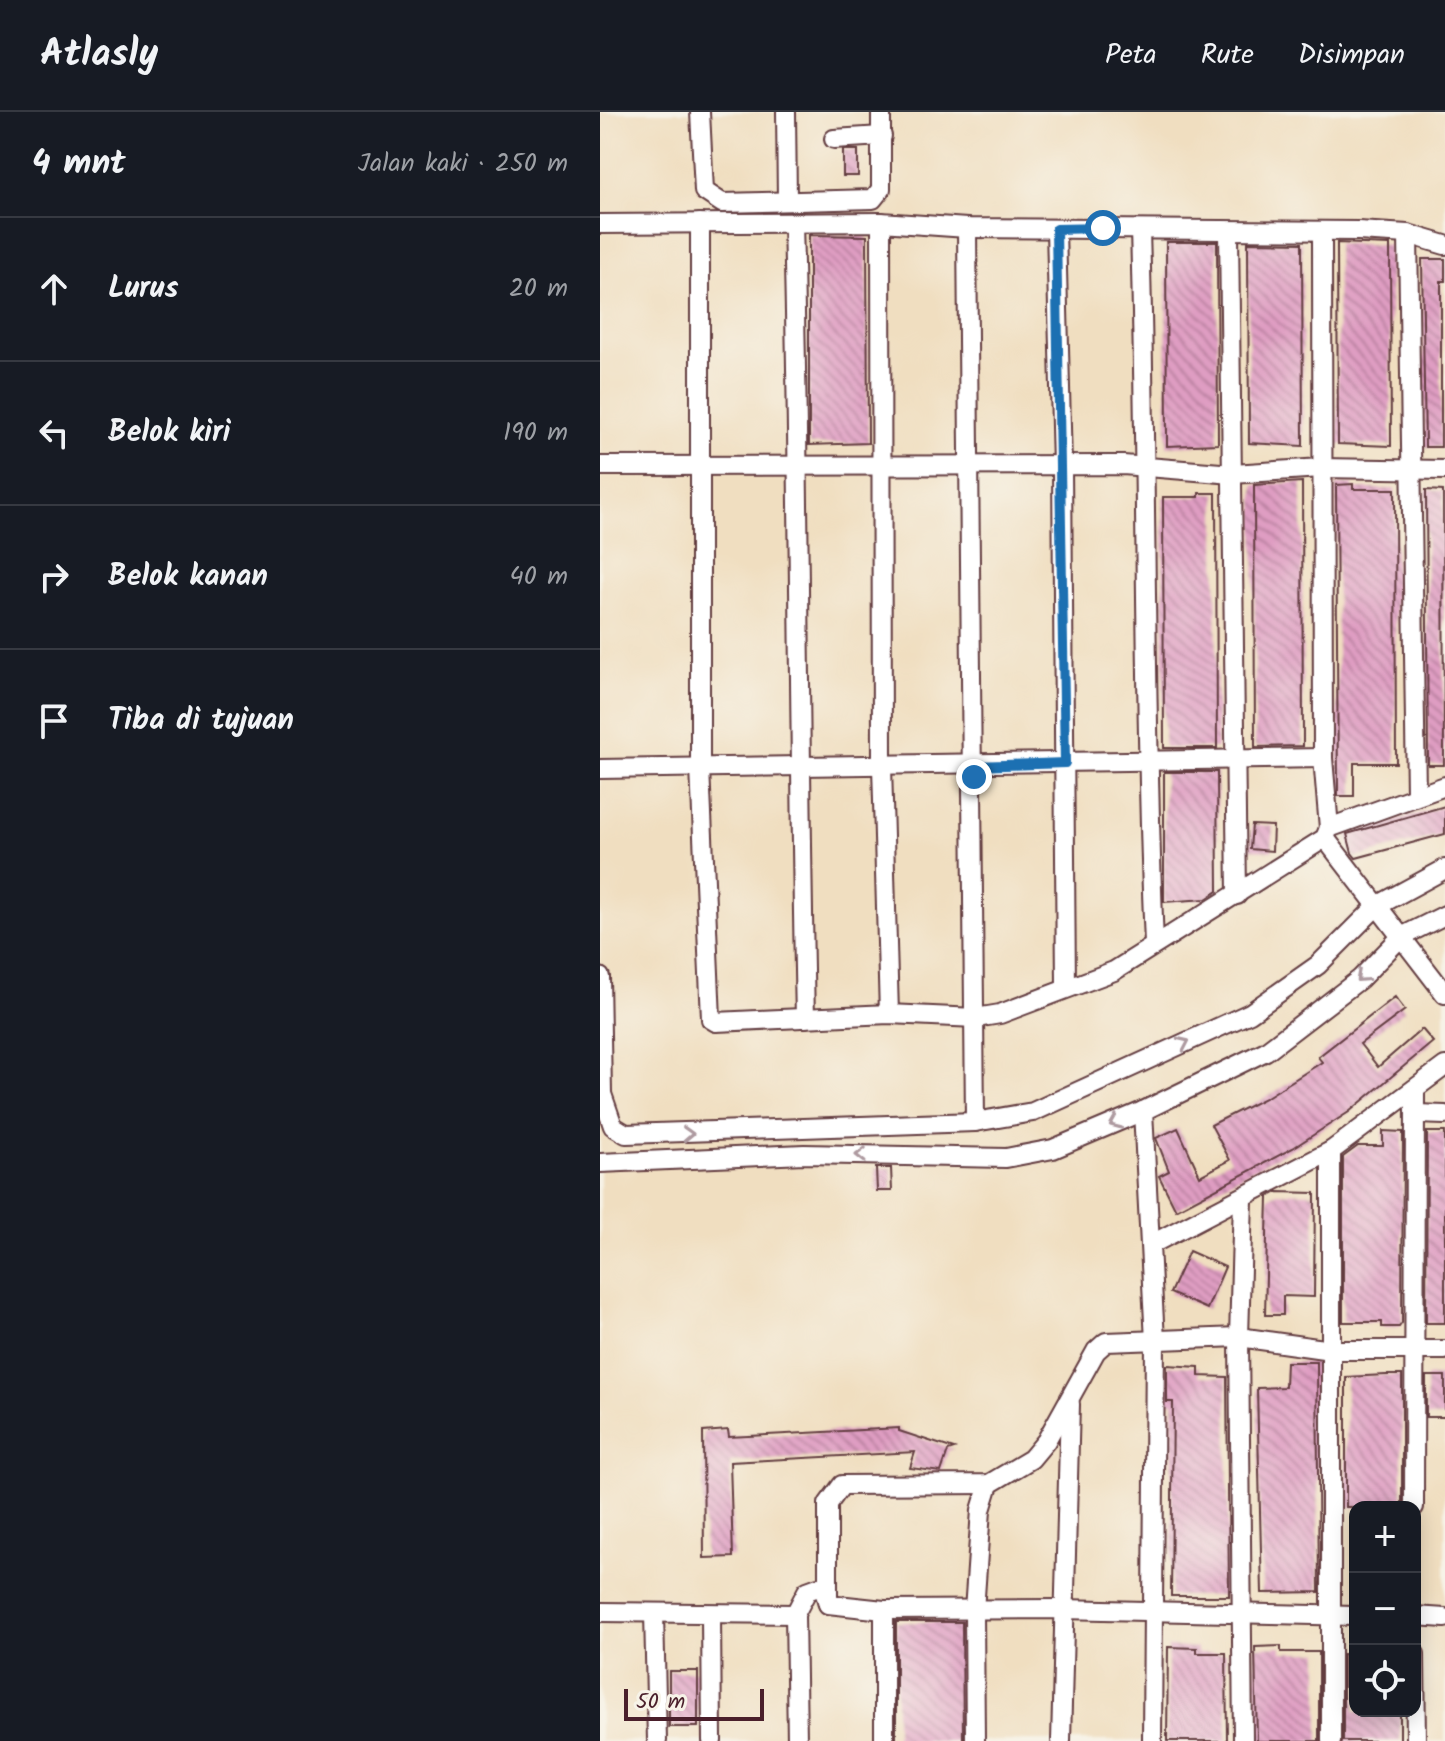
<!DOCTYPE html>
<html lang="id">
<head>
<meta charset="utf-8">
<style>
	body { margin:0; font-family:Kalam,sans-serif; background:#242831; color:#f1f3f6 }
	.controls { position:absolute; right:24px; bottom:24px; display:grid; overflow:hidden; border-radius:16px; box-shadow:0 4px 20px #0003 }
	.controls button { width:72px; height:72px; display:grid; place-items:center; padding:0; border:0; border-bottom:2px solid #363941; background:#171b24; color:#f1f3f6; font:40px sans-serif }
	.scale { position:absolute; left:24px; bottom:20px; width:140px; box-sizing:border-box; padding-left:8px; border:4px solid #4a1f2b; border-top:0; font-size:22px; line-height:28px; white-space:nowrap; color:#4a1f2b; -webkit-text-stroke:6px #f7f3e8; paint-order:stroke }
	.stop { position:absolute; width:24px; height:24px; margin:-18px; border:6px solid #1f6fb2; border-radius:50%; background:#fff }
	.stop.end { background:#1f6fb2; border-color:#fff; box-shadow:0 2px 8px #0008 }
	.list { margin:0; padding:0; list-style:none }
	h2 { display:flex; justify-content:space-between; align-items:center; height:104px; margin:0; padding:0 32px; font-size:34px }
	h2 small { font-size:26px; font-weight:400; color:#9ea1a6 }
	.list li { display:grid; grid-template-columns:52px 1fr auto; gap:24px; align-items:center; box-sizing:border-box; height:144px; padding:0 32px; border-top:2px solid #363941 }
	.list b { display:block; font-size:30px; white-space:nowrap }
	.list em { font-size:26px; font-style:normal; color:#9ea1a6 }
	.icon { flex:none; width:44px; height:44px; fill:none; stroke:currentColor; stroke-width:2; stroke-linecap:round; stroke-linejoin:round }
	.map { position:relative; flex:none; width:845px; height:1629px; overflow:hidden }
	header { display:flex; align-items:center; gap:48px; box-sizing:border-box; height:112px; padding:0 40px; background:#171b24; border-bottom:2px solid #363941 }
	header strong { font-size:38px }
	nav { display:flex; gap:44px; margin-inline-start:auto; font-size:28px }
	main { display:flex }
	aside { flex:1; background:#171b24 }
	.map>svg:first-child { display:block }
	.building { fill:url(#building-back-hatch) }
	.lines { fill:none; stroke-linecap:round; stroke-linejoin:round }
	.street-casing { stroke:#633c41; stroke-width:22 }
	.street { stroke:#fff; stroke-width:18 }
	.oneway { stroke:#ae9aa0 }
	.route { stroke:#1f6fb2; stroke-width:10 }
</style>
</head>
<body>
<header>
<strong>Atlasly</strong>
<nav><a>Peta</a><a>Rute</a><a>Disimpan</a></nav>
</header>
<main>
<aside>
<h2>4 mnt<small>Jalan kaki · 250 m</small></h2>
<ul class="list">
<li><svg class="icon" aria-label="ahead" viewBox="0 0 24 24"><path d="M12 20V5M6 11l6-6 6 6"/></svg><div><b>Lurus</b></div><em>20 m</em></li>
<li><svg class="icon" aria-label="left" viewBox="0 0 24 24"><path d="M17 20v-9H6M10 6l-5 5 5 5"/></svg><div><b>Belok kiri</b></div><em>190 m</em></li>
<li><svg class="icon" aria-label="right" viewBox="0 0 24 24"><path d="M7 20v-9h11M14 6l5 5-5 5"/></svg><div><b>Belok kanan</b></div><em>40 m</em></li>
<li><svg class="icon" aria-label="arrive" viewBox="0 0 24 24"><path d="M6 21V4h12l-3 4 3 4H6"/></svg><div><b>Tiba di tujuan</b></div></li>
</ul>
</aside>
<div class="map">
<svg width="845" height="1629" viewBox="0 0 845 1629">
	<defs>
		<pattern id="building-back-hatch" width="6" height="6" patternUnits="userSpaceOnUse" patternTransform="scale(2)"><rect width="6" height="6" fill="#df9dc2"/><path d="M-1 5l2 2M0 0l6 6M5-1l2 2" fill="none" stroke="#b77f9e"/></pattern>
	</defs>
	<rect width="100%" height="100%" fill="#f7f3e8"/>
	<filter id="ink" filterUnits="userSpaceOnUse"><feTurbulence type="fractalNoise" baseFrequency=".0125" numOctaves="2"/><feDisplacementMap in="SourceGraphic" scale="16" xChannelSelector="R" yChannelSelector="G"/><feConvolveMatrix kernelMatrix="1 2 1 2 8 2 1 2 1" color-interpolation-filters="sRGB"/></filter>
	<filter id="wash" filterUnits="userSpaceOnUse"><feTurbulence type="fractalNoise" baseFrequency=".006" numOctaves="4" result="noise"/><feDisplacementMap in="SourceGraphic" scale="32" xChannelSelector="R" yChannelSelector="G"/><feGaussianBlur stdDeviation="1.8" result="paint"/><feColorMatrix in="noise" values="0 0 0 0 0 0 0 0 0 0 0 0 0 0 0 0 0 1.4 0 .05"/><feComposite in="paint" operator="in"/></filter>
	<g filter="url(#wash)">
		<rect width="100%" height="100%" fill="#f0dec0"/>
		<g id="blocks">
			<g class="building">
				<rect x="243" y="38" width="15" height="26"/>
				<polygon points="209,123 267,124 268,331 209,333"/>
				<polygon points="566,130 617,130 618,332 567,334"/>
				<polygon points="648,130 702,131 703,334 649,331"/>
				<polygon points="737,131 790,133 791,334 738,332"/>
				<polygon points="822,147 845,147 845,169 841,169 841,335 825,335"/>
				<polygon points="702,370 703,634 655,635 654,373"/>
				<polygon points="753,372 753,377 795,377 796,651 754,651 754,684 738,684 736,373"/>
				<polygon points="826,378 843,379 844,653 828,653"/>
				<polygon points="599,381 616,381 617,636 564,636 563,385 599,385"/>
				<polygon points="564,660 617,660 618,779 606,787 564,790"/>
				<polygon points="845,694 845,722 756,746 752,741 747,722"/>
				<polygon points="652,713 673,714 672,739 650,737"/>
				<polygon points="795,885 805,898 760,932 778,955 822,917 833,930 749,1000 693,1036 576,1098 559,1064 569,1059 556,1026 578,1016 600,1064 630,1048 611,1013 667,985 722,950 718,945"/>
				<polygon points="783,1019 803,1020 802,1211 799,1215 782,1215 782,1210 743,1210 743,1045 758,1034 783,1034"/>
				<polygon points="827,1020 845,1020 845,1211 826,1211"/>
				<polygon points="276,1056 291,1056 292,1079 277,1079"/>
				<polygon points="677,1080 715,1081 714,1185 683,1184 683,1203 665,1203 668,1085"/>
				<polygon points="589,1139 625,1155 607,1197 570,1181"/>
				<polygon points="686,1250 717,1250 719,1480 662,1481 657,1276 685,1275"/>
				<polygon points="567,1253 599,1255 599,1264 627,1265 629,1484 571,1484 573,1290 567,1290"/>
				<polygon points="786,1263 802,1263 802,1395 746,1395 746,1265"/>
				<rect x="826" y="1264" width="19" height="41"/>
				<polygon points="299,1316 299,1319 354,1337 348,1339 341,1360 310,1356 315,1340 130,1350 133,1445 104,1446 103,1320 128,1318 129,1325"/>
				<polygon points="296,1510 362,1510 363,1629 296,1629"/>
				<polygon points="681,1534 681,1540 719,1540 719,1629 657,1629 655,1535"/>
				<polygon points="568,1535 597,1536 597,1541 626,1541 627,1629 567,1629"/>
				<polygon points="743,1542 755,1542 755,1599 800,1599 800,1629 743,1629"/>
				<rect x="69" y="1559" width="29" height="56"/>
			</g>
		</g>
	</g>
	<g filter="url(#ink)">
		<use href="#blocks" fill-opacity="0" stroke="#633c41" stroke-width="2"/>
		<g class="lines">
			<g class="street-casing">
				<g id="street">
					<polyline points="100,0 104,79 122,91 273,87 281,77 281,0"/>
					<polyline points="186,0 187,88"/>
					<polyline points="234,27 282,24"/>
					<polyline points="281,110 282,654 289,902"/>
					<polyline points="100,111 100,656 111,907 116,910 289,902 376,906 400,902 514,859 725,726 729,716 845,674"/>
					<path d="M193 111C200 376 199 641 205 906"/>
					<polyline points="0,112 281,110 367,116 758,119 808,122 845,133"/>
					<polyline points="367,116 375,1010"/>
					<polyline points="456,117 462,354 466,876"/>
					<path d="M540 118C547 356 544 594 554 832"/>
					<polyline points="629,120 637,783"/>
					<polyline points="722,121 723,646 729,716"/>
					<polyline points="808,122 816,682"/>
					<polyline points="0,354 523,353 633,362 721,356 845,358"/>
					<polyline points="0,657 723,646"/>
					<polyline points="725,726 845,882"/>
					<polyline points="0,865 2,982 13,1014 26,1022 375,1010 433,1000 650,901 718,853 777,794 845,757"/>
					<polyline points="543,999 555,1229 552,1629"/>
					<polyline points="816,1002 845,1003"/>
					<polyline points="0,1051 204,1042 406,1046 453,1037 543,999 666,939 760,867 801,825 845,803"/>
					<polyline points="552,1132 731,1039 845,954"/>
					<polyline points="814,1395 815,977"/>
					<polyline points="228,1492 228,1392 242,1373 389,1372 431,1347 446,1329 496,1239 506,1230 639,1225 731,1238 845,1238"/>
					<polyline points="284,1498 284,1629"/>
					<polyline points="0,1500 195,1502 207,1479 218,1475 224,1478 228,1492 284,1498 462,1497 755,1504"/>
					<polyline points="54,1501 57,1629"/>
					<polyline points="111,1502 112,1629"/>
					<polyline points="195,1502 197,1629"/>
					<polyline points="815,1504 845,1506"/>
					<polyline points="815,1542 816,1629"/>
					<polyline points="375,1629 374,1499 381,1398 389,1372"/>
					<polyline points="461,1629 470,1292"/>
					<polyline points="643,1629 639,1225 643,1087"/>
					<polyline points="731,1629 731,1039"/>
				</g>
			</g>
			<use href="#street" class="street"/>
		</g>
		<defs><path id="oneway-chevron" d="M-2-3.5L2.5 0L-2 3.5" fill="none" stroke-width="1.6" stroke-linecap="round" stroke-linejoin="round" transform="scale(2)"/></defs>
		<g class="oneway">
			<use href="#oneway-chevron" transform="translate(761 865) rotate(138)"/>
			<use href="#oneway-chevron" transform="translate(584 931) rotate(-25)"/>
			<use href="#oneway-chevron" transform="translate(515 1011) rotate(157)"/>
			<use href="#oneway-chevron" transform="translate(88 1022) rotate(-2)"/>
			<use href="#oneway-chevron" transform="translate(261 1043) rotate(-179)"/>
		</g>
	</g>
	<g class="lines" filter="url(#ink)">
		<polyline class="route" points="374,665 374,654 465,651 456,117 503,116"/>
	</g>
</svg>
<div class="controls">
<button>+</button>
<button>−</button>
<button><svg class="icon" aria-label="locate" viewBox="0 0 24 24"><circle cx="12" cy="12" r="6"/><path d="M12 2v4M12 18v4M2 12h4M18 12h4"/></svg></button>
</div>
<div class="scale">50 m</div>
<div class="stop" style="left:503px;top:116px"></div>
<div class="stop end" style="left:374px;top:665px"></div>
</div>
</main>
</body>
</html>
